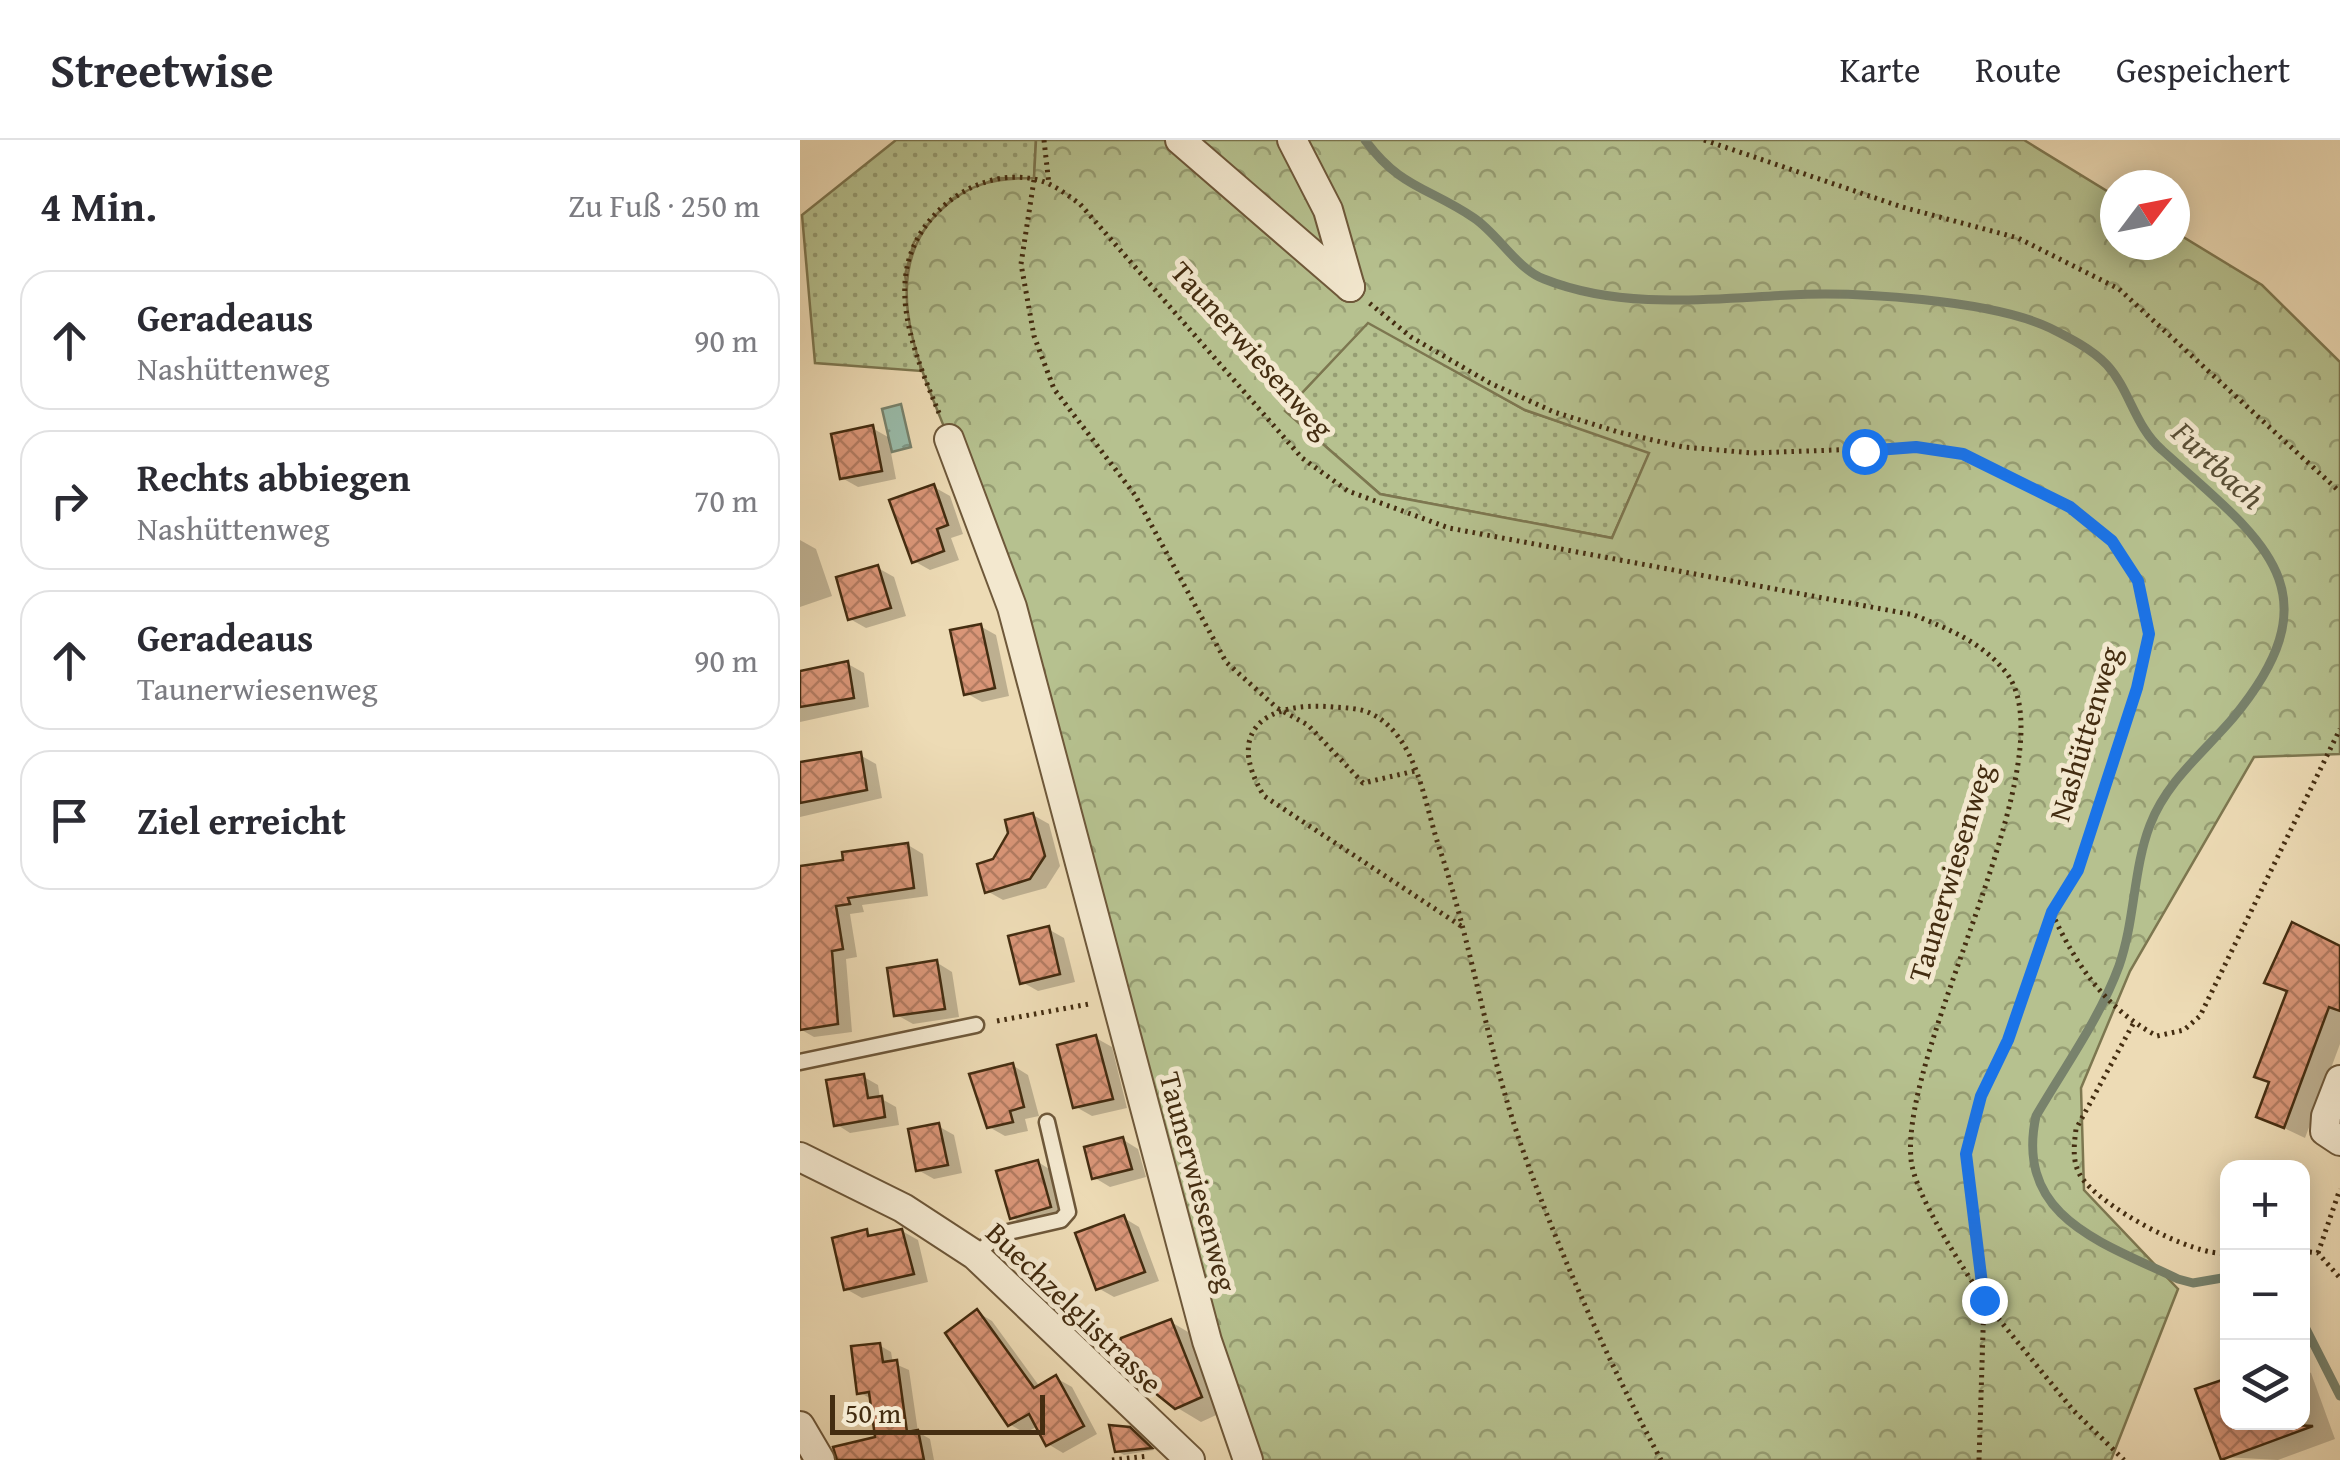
<!DOCTYPE html>
<html lang="de">
<head>
<meta charset="utf-8">
<style>
	body { margin:0; font-family:"Gentium Book Plus",serif; background:#f7f7f7; color:#2b2b33 }
	.controls { position:absolute; right:30px; bottom:30px; display:grid; overflow:hidden; border-radius:20px; box-shadow:0 5px 25px #0003 }
	.controls button { width:90px; height:90px; display:grid; place-items:center; padding:0; border:0; border-bottom:2px solid #e1e1e2; background:#fff; color:#2b2b33; font:50px sans-serif }
	.compass { position:absolute; left:1300px; top:30px; width:90px; height:90px; border-radius:50%; background:#fff; box-shadow:0 5px 25px #0003; rotate:58deg }
	.scale { position:absolute; left:30px; bottom:25px; width:215px; box-sizing:border-box; padding-left:10px; border:5px solid #442d11; border-top:0; font-size:28px; line-height:35px; white-space:nowrap; color:#442d11; -webkit-text-stroke:8px #f3e8cf; paint-order:stroke }
	.stop { position:absolute; width:30px; height:30px; margin:-22px; border:8px solid #1a73e8; border-radius:50%; background:#fff }
	.stop.end { background:#1a73e8; border-color:#fff; box-shadow:0 2px 10px #0008 }
	.list { margin:0; padding:0; list-style:none }
	h2 { display:flex; justify-content:space-between; align-items:center; height:130px; margin:0; padding:0 40px; font-size:42px }
	h2 small { font-size:32px; font-weight:400; color:#7c7c81 }
	.list li { display:grid; grid-template-columns:65px 1fr auto; gap:30px; align-items:center; box-sizing:border-box; height:140px; margin:0 20px 20px; padding:0 20px; border:2px solid #e1e1e2; border-radius:30px }
	.list b { display:block; font-size:38px; white-space:nowrap }
	.list p { margin:0; font-size:32px; white-space:nowrap; color:#7c7c81 }
	.list em { font-size:32px; font-style:normal; color:#7c7c81 }
	.icon { flex:none; width:55px; height:55px; fill:none; stroke:currentColor; stroke-width:2; stroke-linecap:round; stroke-linejoin:round }
	.map { position:relative; flex:none; width:1540px; height:1320px; overflow:hidden }
	header { display:flex; align-items:center; gap:60px; box-sizing:border-box; height:140px; padding:0 50px; background:#fff; border-bottom:2px solid #e1e1e2 }
	header strong { font-size:48px }
	nav { display:flex; gap:55px; margin-inline-start:auto; font-size:35px }
	main { display:flex }
	aside { flex:1; background:#fff }
	.map>svg:first-child { display:block }
	.grass { fill:url(#grass-dots); stroke:#7d7750; stroke-width:2.5 }
	.forest { fill:url(#forest-crowns); stroke:#7d7750; stroke-width:2.5; fill-rule:evenodd }
	.water { fill:url(#water-ripples); stroke:#78826c; stroke-width:2.5 }
	.shadow { fill:#0003 }
	.lines { fill:none; stroke-linecap:round; stroke-linejoin:round }
	.stream { stroke:#78826c; stroke-width:9 }
	.building { fill:url(#building-cross-hatch); stroke:#442d11; stroke-width:2.5 }
	.service-casing { stroke:#6e583a; stroke-width:19 }
	.minor-casing { stroke:#6e583a; stroke-width:32 }
	.path { stroke:#442d11; stroke-width:5; stroke-dasharray:2.5 5; stroke-linecap:butt }
	.service { stroke:#f3e8cf; stroke-width:14 }
	.minor { stroke:#f3e8cf; stroke-width:28 }
	.route { stroke:#1a73e8; stroke-width:12 }
	.labels { text-anchor:middle; stroke-width:10; stroke-linejoin:round; paint-order:stroke }
	.street-label { font-size:30px; fill:#442d11; stroke:#f3e8cf }
	.water-label { font-size:32px; font-style:italic; fill:#5a5037; stroke:#f3e8cf }
</style>
</head>
<body>
<header>
<strong>Streetwise</strong>
<nav><a>Karte</a><a>Route</a><a>Gespeichert</a></nav>
</header>
<main>
<aside>
<h2>4 Min.<small>Zu Fuß · 250 m</small></h2>
<ul class="list">
<li><svg class="icon" aria-label="ahead" viewBox="0 0 24 24"><path d="M12 20V5M6 11l6-6 6 6"/></svg><div><b>Geradeaus</b><p>Nashüttenweg</p></div><em>90 m</em></li>
<li><svg class="icon" aria-label="right" viewBox="0 0 24 24"><path d="M7 20v-9h11M14 6l5 5-5 5"/></svg><div><b>Rechts abbiegen</b><p>Nashüttenweg</p></div><em>70 m</em></li>
<li><svg class="icon" aria-label="ahead" viewBox="0 0 24 24"><path d="M12 20V5M6 11l6-6 6 6"/></svg><div><b>Geradeaus</b><p>Taunerwiesenweg</p></div><em>90 m</em></li>
<li><svg class="icon" aria-label="arrive" viewBox="0 0 24 24"><path d="M6 21V4h12l-3 4 3 4H6"/></svg><div><b>Ziel erreicht</b></div></li>
</ul>
</aside>
<div class="map">
<svg width="1540" height="1320" viewBox="0 0 1540 1320">
	<defs>
		<pattern id="grass-dots" width="8" height="8" patternUnits="userSpaceOnUse" patternTransform="scale(2.5)"><rect width="8" height="8" fill="#b6c18f"/><path d="M2 2h.1M6 6h.1" fill="none" stroke="#969d73" stroke-width="1.8" stroke-linecap="round"/></pattern>
		<pattern id="forest-crowns" width="20" height="18" patternUnits="userSpaceOnUse" patternTransform="scale(2.5)"><rect width="20" height="18" fill="#b6c18f"/><path d="M2 6a3 3 0 1 1 6 0M12 15a3 3 0 1 1 6 0" fill="none" stroke="#969d73"/></pattern>
		<pattern id="water-ripples" width="26" height="14" patternUnits="userSpaceOnUse" patternTransform="scale(2.5)"><rect width="26" height="14" fill="#9abba9"/><path d="M2 4q2-2 4 0t4 0M15 11q2-2 4 0t4 0" fill="none" stroke="#7f9888"/></pattern>
		<pattern id="building-cross-hatch" width="8" height="8" patternUnits="userSpaceOnUse" patternTransform="scale(2.5)"><rect width="8" height="8" fill="#da9678"/><path d="M0 0l8 8M0 8l8-8" fill="none" stroke="#b27b61"/></pattern>
	</defs>
	<rect width="100%" height="100%" fill="#eddbb5"/>
	<filter id="stains"><feTurbulence type="fractalNoise" baseFrequency=".002" numOctaves="4"/><feColorMatrix values="0 0 0 0 .2 0 0 0 0 .09 0 0 0 0 .02 0 0 0 .5 -.17"/></filter>
	<radialGradient id="worn" r=".72"><stop offset=".6" stop-color="#630" stop-opacity="0"/><stop offset="1" stop-color="#630" stop-opacity=".3"/></radialGradient>
	<g class="grass">
		<polygon points="96,0 236,0 234,39 197,38 152,59 114,102 105,135 121,231 15,223 2,75"/>
		<polygon points="568,182 725,270 850,312 812,398 580,354 485,271"/>
	</g>
	<path class="forest" d="M236 0H1224L1315 56V105H1375V92L1462 145 1540 222V614L1454 617 1330 831 1281 948 1284 1050 1378 1149 1311 1320H448L149 299C120 227 74 132 142 69 170 42 197 38 234 38ZM568 183 725 270 849 313 812 398 580 354 485 271Z"/>
	<polygon class="water" points="101,264 111,307 92,312 82,269"/>
	<g class="shadow">
		<polygon points="72,288 88,297 96,339 58,347 42,338"/>
		<polygon points="134,347 150,356 163,394 151,398 159,420 130,430 114,421"/>
		<polygon points="0,400 16,409 32,456 0,467"/>
		<polygon points="78,428 94,437 106,476 66,488 50,479"/>
		<polygon points="180,486 196,495 209,556 182,562 166,553"/>
		<polygon points="48,524 64,533 69,567 0,582 0,534"/>
		<polygon points="60,615 76,624 82,658 0,677 0,628"/>
		<polygon points="233,675 249,684 260,726 246,748 203,760 187,751 194,721"/>
		<polygon points="108,705 123,714 128,756 62,765 64,772 50,774 57,817 46,819 52,892 14,897 0,889 0,732"/>
		<polygon points="248,789 264,798 275,842 238,851 222,842"/>
		<polygon points="1540,809 1540,904 1505,998 1459,976 1471,944 1457,936 1488,854 1468,842"/>
		<polygon points="136,822 152,832 159,877 113,884 97,875"/>
		<polygon points="296,898 312,907 327,968 292,976 276,967"/>
		<polygon points="212,925 228,935 239,976 225,979 228,991 205,996 189,987"/>
		<polygon points="64,937 78,945 80,958 96,967 99,985 50,993 36,984"/>
		<polygon points="138,986 154,995 162,1033 134,1039 118,1030"/>
		<polygon points="322,999 338,1009 346,1037 310,1047 295,1038"/>
		<polygon points="238,1022 254,1032 266,1075 228,1086 212,1077"/>
		<polygon points="324,1078 339,1087 359,1141 314,1157 298,1148"/>
		<polygon points="102,1091 118,1100 128,1142 62,1158 46,1149 67,1092 75,1097"/>
		<polygon points="177,1172 192,1181 240,1247 256,1238 272,1247 297,1294 263,1313 248,1304 238,1286 225,1293 209,1284"/>
		<polygon points="371,1182 395,1196 425,1271 401,1282 376,1267"/>
		<polygon points="79,1205 91,1212 93,1223 109,1230 118,1292 130,1299 134,1320 56,1320 78,1299 73,1260 59,1252"/>
		<polygon points="1502,1228 1511,1233 1535,1299 1478,1320 1423,1317 1428,1282 1502,1282"/>
		<polygon points="338,1295 354,1310 324,1315 317,1311"/>
	</g>
	<g class="lines">
		<g class="stream">
			<path d="M565 0C600 48 628 47 674 78 698 94 717 129 744 139 822 170 908 159 989 155 1054 151 1192 160 1250 188 1268 197 1292 209 1307 225 1330 250 1335 287 1362 310 1461 399 1540 449 1433 578 1403 613 1367 641 1350 685 1333 729 1335 781 1319 826 1300 878 1264 928 1236 976 1214 1078 1304 1103 1378 1139L1393 1143 1428 1137"/>
			<polyline points="1502,1181 1540,1256"/>
		</g>
	</g>
	<g class="building">
		<polygon points="73,285 82,331 40,339 31,294"/>
		<polygon points="134,344 148,385 137,389 144,411 112,423 89,360"/>
		<polygon points="78,425 91,468 48,480 36,437"/>
		<polygon points="181,484 195,548 164,555 150,490"/>
		<polygon points="48,521 54,558 0,567 0,531"/>
		<polygon points="61,612 67,650 0,663 0,622"/>
		<polygon points="233,673 245,716 230,739 185,753 177,724 193,719 208,693 205,680"/>
		<polygon points="108,703 114,748 48,758 50,764 36,766 43,809 32,811 38,884 0,890 0,726 43,720 42,712"/>
		<polygon points="1492,782 1540,806 1540,871 1529,867 1484,988 1456,977 1469,942 1454,937 1487,851 1464,843"/>
		<polygon points="249,786 260,834 220,844 208,796"/>
		<polygon points="137,820 145,869 94,876 87,828"/>
		<polygon points="296,895 313,959 273,968 257,905"/>
		<polygon points="213,923 224,967 210,971 213,982 187,988 169,934"/>
		<polygon points="64,934 68,958 82,956 85,977 34,986 26,940"/>
		<polygon points="139,983 148,1025 116,1031 108,989"/>
		<polygon points="323,997 332,1029 292,1039 284,1007"/>
		<polygon points="238,1020 251,1067 210,1079 196,1031"/>
		<polygon points="324,1075 345,1132 296,1150 275,1093"/>
		<polygon points="67,1089 68,1096 102,1089 114,1134 44,1150 32,1098"/>
		<polygon points="177,1169 234,1248 256,1235 284,1286 246,1306 229,1274 208,1286 145,1193"/>
		<polygon points="371,1179 402,1257 375,1269 314,1220 321,1198"/>
		<polygon points="80,1203 83,1222 97,1220 107,1292 118,1290 124,1320 37,1320 33,1307 75,1297 69,1252 57,1254 51,1206"/>
		<polygon points="1428,1238 1428,1282 1513,1286 1421,1320 1395,1249"/>
		<polygon points="309,1285 330,1287 352,1308 315,1312"/>
	</g>
	<g class="lines">
		<g class="service-casing">
			<g id="service">
				<polyline points="0,922 176,885"/>
				<polyline points="175,1115 200,1094 261,1080 268,1072 247,982"/>
			</g>
		</g>
		<g class="minor-casing">
			<g id="minor">
				<polyline points="380,0 550,147"/>
				<polyline points="492,0 528,70 550,147"/>
				<polyline points="149,299 212,467 407,1201 448,1320"/>
				<polyline points="1540,940 1526,976 1525,991 1540,1001"/>
				<polyline points="0,1017 103,1068 175,1115 390,1320"/>
				<polyline points="0,1286 20,1320"/>
			</g>
		</g>
		<g class="path">
			<polyline points="244,0 249,45"/>
			<polyline points="904,0 1102,67 1218,98 1319,149 1540,352"/>
			<polyline points="234,40 221,124 234,196 254,249 335,355 426,522 477,568 508,585 563,643 615,631"/>
			<path d="M139 273C122 232 99 179 106 133 114 75 176 27 234 39 251 42 266 54 280 64L502 318 548 351 649 388 1114 475C1148 489 1180 501 1204 530 1275 611 1100 905 1111 1019 1114 1055 1164 1129 1184 1160L1165 1014 1181 957 1208 900 1252 773 1278 730 1337 548 1349 494 1338 441 1312 401 1270 367 1163 314 1116 307 953 313 883 307 818 292 754 272 690 243 611 197 568 162"/>
			<path d="M1252 773C1276 825 1305 868 1357 896L1384 890 1400 876 1540 589"/>
			<path d="M661 786 464 656C423 589 468 561 533 567 546 568 559 568 570 573 618 596 624 664 640 710 672 805 687 907 720 1002 758 1111 807 1219 861 1320"/>
			<polyline points="197,881 289,864"/>
			<path d="M1333 884 1276 989C1274 1005 1272 1021 1280 1035 1297 1065 1394 1118 1428 1113"/>
			<polyline points="1502,1111 1518,1113 1540,1138"/>
			<polyline points="1518,1113 1540,1049"/>
			<polyline points="1184,1161 1273,1270 1324,1320"/>
			<polyline points="312,1320 348,1316"/>
			<polyline points="1179,1320 1184,1160"/>
		</g>
		<use href="#service" class="service"/>
		<use href="#minor" class="minor"/>
	</g>
	<g class="lines">
		<polyline class="route" points="1064,311 1116,307 1163,314 1270,367 1312,401 1338,441 1349,494 1337,548 1278,730 1252,772 1208,900 1181,956 1166,1014 1184,1160"/>
	</g>
	<g class="labels">
		<g class="street-label">
			<text transform="translate(452 210) rotate(48)" y="10">Taunerwiesenweg</text>
			<text transform="translate(1285 594) rotate(-73)" y="10">Nashüttenweg</text>
			<text transform="translate(1151 733) rotate(-73)" y="10">Taunerwiesenweg</text>
			<text transform="translate(398 1042) rotate(75)" y="10">Taunerwiesenweg</text>
			<text transform="translate(274 1168) rotate(44)" y="10">Buechzelglistrasse</text>
		</g>
		<g class="water-label">
			<text transform="translate(1418 325) rotate(43)" y="11">Furtbach</text>
		</g>
	</g>
	<rect width="100%" height="100%" filter="url(#stains)"/>
	<rect width="100%" height="100%" fill="url(#worn)"/>
</svg>
<div class="controls">
<button>+</button>
<button>−</button>
<button><svg class="icon" aria-label="layers" viewBox="0 0 24 24"><path d="M12 4l9 5-9 5-9-5zM3 14l9 5 9-5"/></svg></button>
</div>
<svg class="compass" viewBox="-18 -18 36 36"><path d="M0-13l5 13h-10z" fill="#e53935"/><path d="M0 13l5-13h-10z" fill="#7c7c81"/></svg>
<div class="scale">50 m</div>
<div class="stop" style="left:1064px;top:311px"></div>
<div class="stop end" style="left:1184px;top:1160px"></div>
</div>
</main>
</body>
</html>
